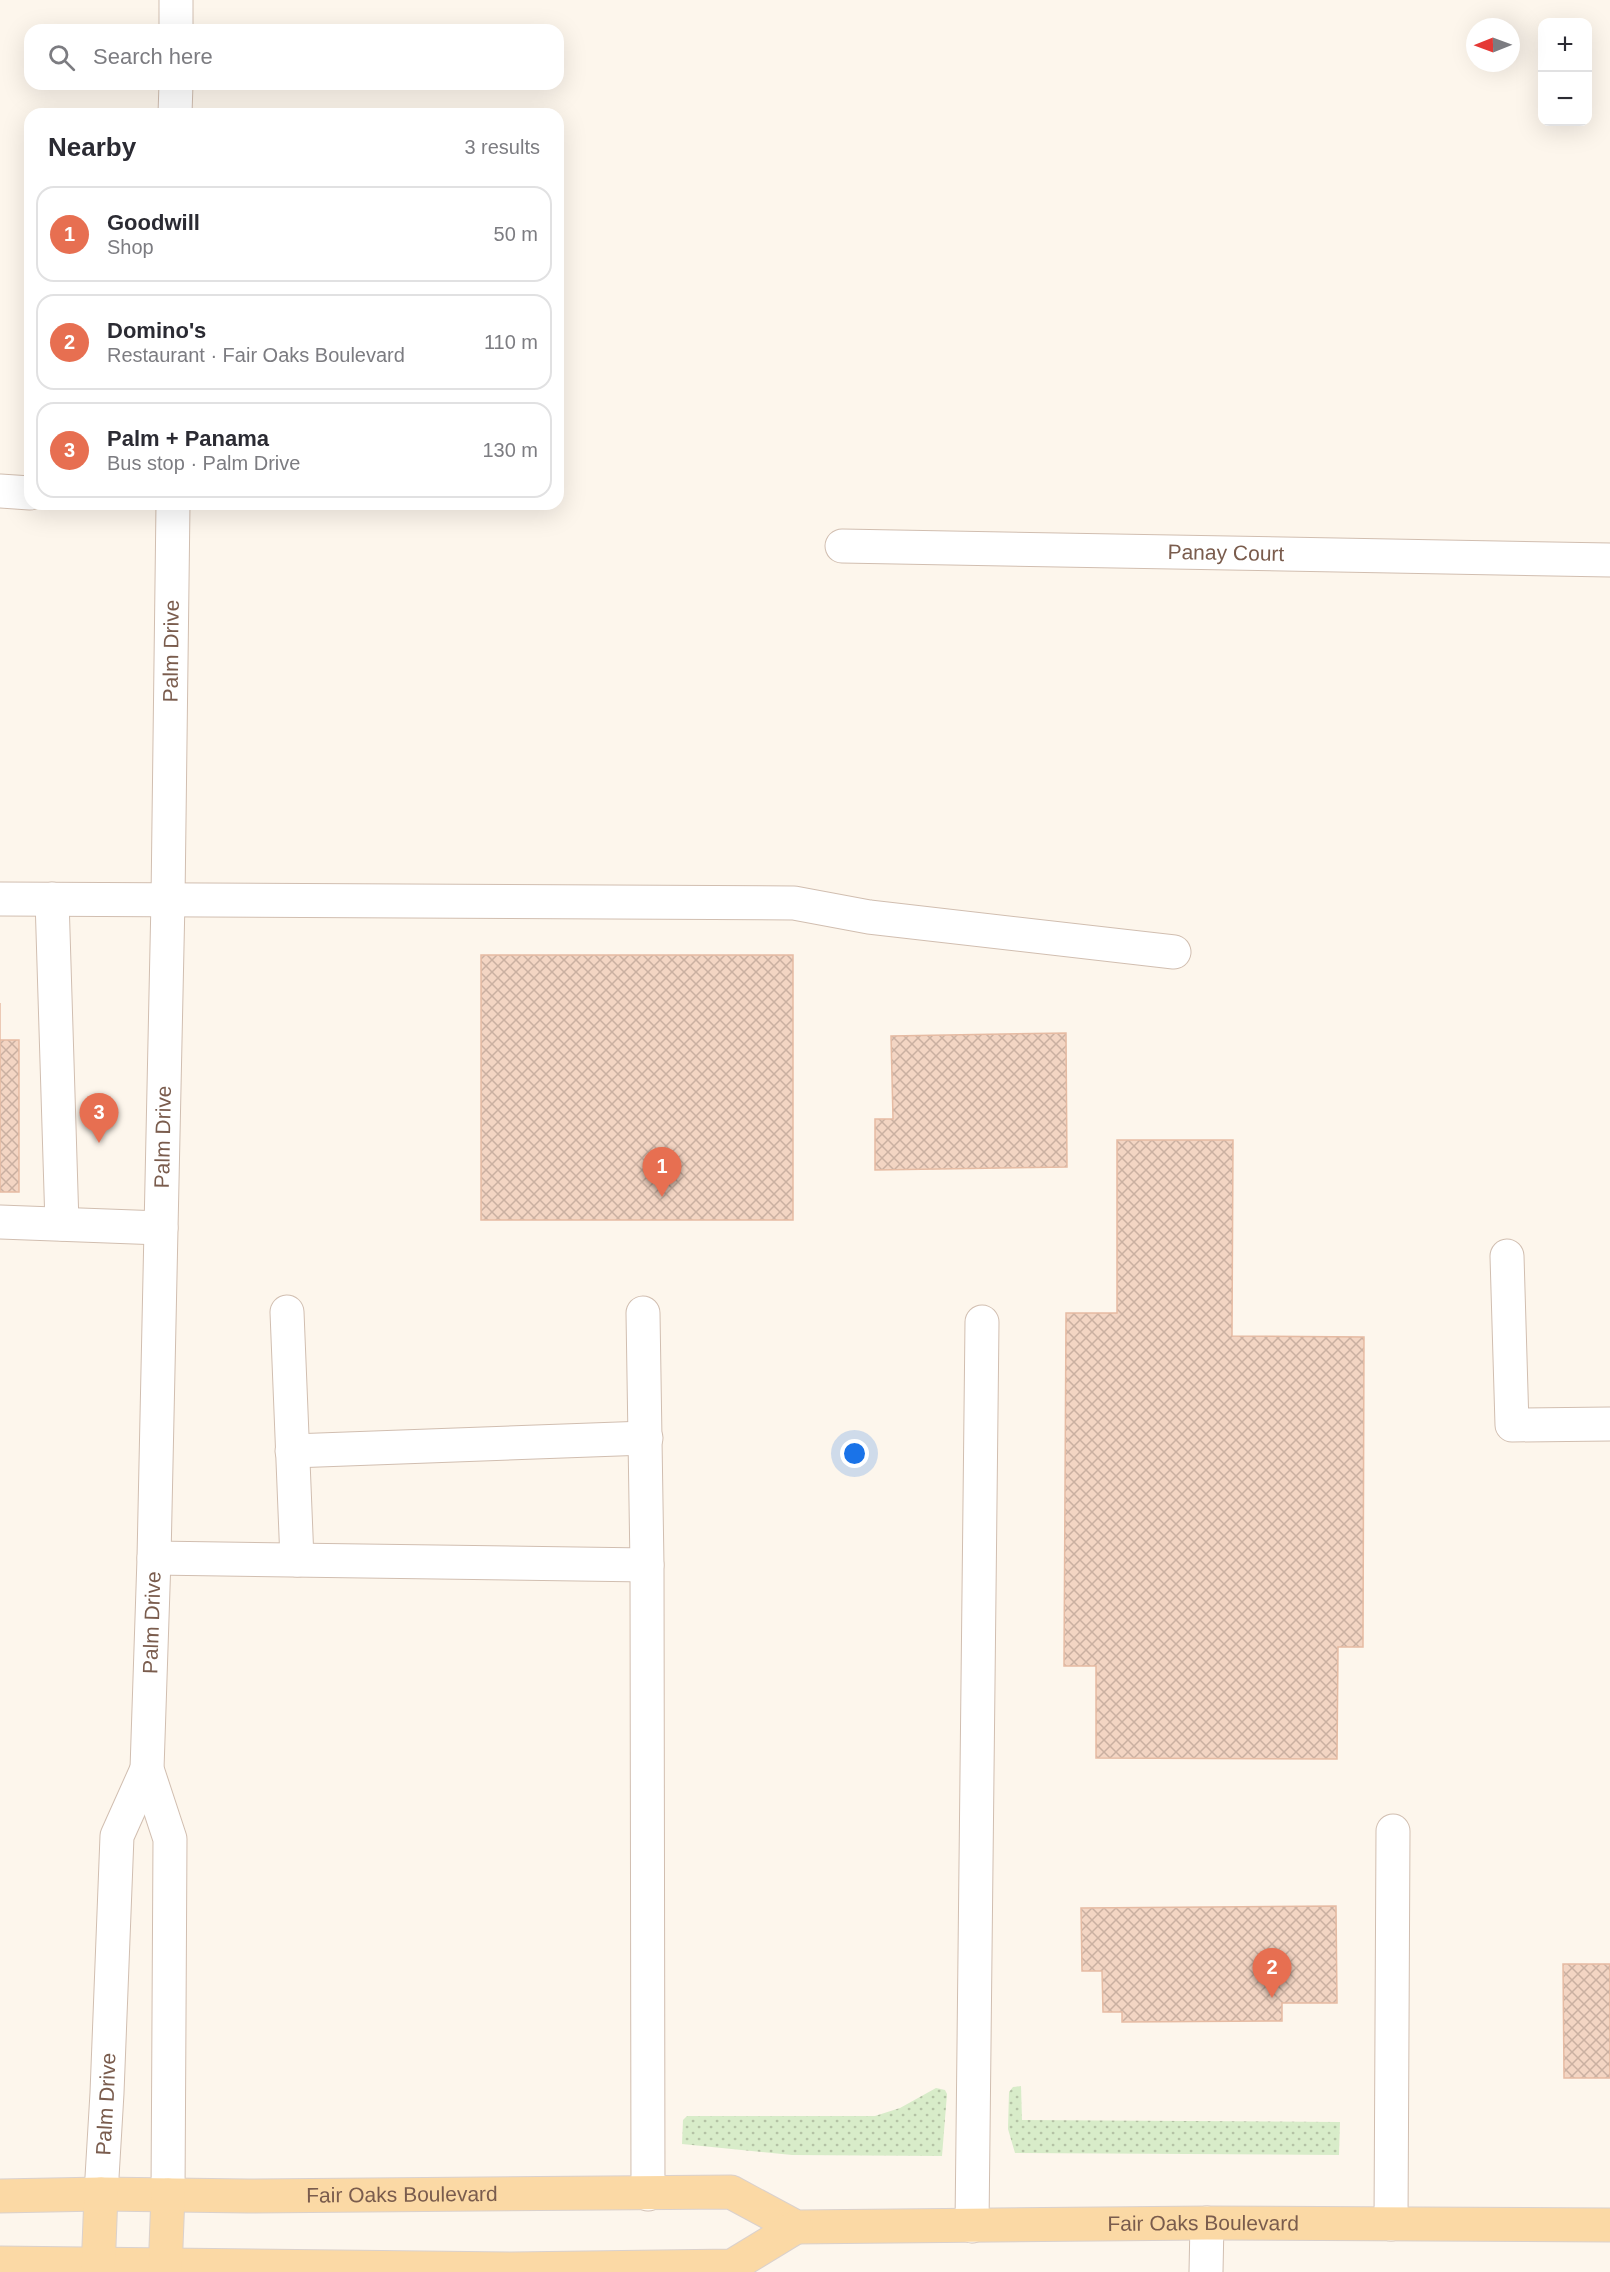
<!DOCTYPE html>
<html lang="en">
<head>
<meta charset="utf-8">
<style>
	body { margin:0; font-family:Arial,sans-serif; background:#f7f7f7; color:#2b2b33 }
	.controls { position:absolute; right:18px; top:18px; display:grid; overflow:hidden; border-radius:12px; box-shadow:0 6px 24px #0002 }
	.controls button { width:54px; height:54px; display:grid; place-items:center; padding:0; border:0; border-bottom:2px solid #e1e1e2; background:#fff; color:#2b2b33; font:30px sans-serif }
	.compass { position:absolute; left:1466px; top:18px; width:54px; height:54px; border-radius:50%; background:#fff; box-shadow:0 6px 24px #0002; rotate:269deg }
	.you { position:absolute; left:855px; top:1454px; width:21px; height:21px; margin:-15px; border:4px solid #fff; border-radius:50%; background:#1a73e8; box-shadow:0 0 0 9px #1a73e833 }
	.badge { display:grid; place-items:center; width:39px; height:39px; border-radius:50%; background:#e76f51; color:#fff; font-size:20px; font-weight:700 }
	.pin { position:absolute; translate:-50% -50px; filter:drop-shadow(0 2px 3px #0008) }
	.pin::after { content:''; position:absolute; top:32px; width:21px; height:18px; background:inherit; clip-path:polygon(0 0,100% 0,50% 100%) }
	.list { margin:0; padding:0; list-style:none }
	h2 { display:flex; justify-content:space-between; align-items:center; height:78px; margin:0; padding:0 24px; font-size:26px }
	h2 small { font-size:20px; font-weight:400; color:#7c7c81 }
	.list li { display:grid; grid-template-columns:39px 1fr auto; gap:18px; align-items:center; box-sizing:border-box; height:96px; margin:0 12px 12px; padding:0 12px; border:2px solid #e1e1e2; border-radius:18px }
	.list b { display:block; font-size:22px; white-space:nowrap }
	.list p { margin:0; font-size:20px; white-space:nowrap; color:#7c7c81 }
	.list em { font-size:20px; font-style:normal; color:#7c7c81 }
	.icon { flex:none; width:33px; height:33px; fill:none; stroke:currentColor; stroke-width:2; stroke-linecap:round; stroke-linejoin:round }
	.map { position:relative; flex:none; width:1610px; height:2272px; overflow:hidden }
	.search { position:absolute; background:#fff; box-shadow:0 6px 24px #0002; left:24px; top:24px; width:540px; height:66px; display:flex; align-items:center; gap:15px; box-sizing:border-box; padding:0 21px; border-radius:18px; color:#7c7c81; font-size:22px }
	.panel { position:absolute; background:#fff; box-shadow:0 6px 24px #0002; left:24px; top:108px; width:540px; height:402px; border-radius:18px }
	.map>svg:first-child { display:block }
	.grass { fill:url(#grass-dots) }
	.building { fill:url(#building-cross-hatch); stroke:#e6bba3; stroke-width:1.5 }
	.lines { fill:none; stroke-linecap:round; stroke-linejoin:round }
	.minor-casing { stroke:#d1beb0; stroke-width:35 }
	.major-casing { stroke:#dad1cd; stroke-width:35 }
	.minor { stroke:#fff; stroke-width:33 }
	.major { stroke:#fbd9a5; stroke-width:33 }
	.labels { text-anchor:middle; stroke-width:6; stroke-linejoin:round; paint-order:stroke }
	.street-label { font-size:21px; fill:#7a5c4d; stroke:#fffaf3 }
</style>
</head>
<body>
<div class="map">
<svg width="1610" height="2272" viewBox="0 0 1610 2272">
	<defs>
		<pattern id="grass-dots" width="8" height="8" patternUnits="userSpaceOnUse" patternTransform="scale(1.5)"><rect width="8" height="8" fill="#d8ecc9"/><path d="M2 2h.1M6 6h.1" fill="none" stroke="#b4c2a5" stroke-width="1.8" stroke-linecap="round"/></pattern>
		<pattern id="building-cross-hatch" width="8" height="8" patternUnits="userSpaceOnUse" patternTransform="scale(1.5)"><rect width="8" height="8" fill="#f3d5c3"/><path d="M0 0l8 8M0 8l8-8" fill="none" stroke="#cab0a1"/></pattern>
	</defs>
	<rect width="100%" height="100%" fill="#fdf6ec"/>
	<g class="grass">
		<polygon points="1021,2086 1022,2120 1340,2122 1339,2155 1015,2153 1008,2129 1009,2092 1013,2087"/>
		<polygon points="936,2088 945,2090 947,2094 942,2156 792,2155 682,2144 683,2120 687,2116 875,2116 900,2108"/>
	</g>
	<g class="building">
		<rect x="481" y="955" width="312" height="265"/>
		<polygon points="0,1003 0,1040 19,1040 19,1192 0,1192"/>
		<polygon points="1066,1033 1067,1167 875,1170 875,1119 893,1119 891,1036"/>
		<polygon points="1117,1140 1233,1140 1232,1336 1364,1337 1363,1647 1338,1647 1337,1759 1096,1758 1096,1666 1064,1666 1066,1313 1117,1313"/>
		<polygon points="1336,1906 1337,2003 1282,2003 1282,2021 1122,2022 1122,2012 1103,2012 1102,1971 1082,1971 1081,1908"/>
		<polygon points="1563,1964 1610,1964 1610,2078 1564,2078"/>
	</g>
	<g class="lines">
		<g class="minor-casing">
			<g id="minor">
				<polyline points="176,30 176,0"/>
				<polyline points="175,114 176,84"/>
				<polyline points="0,491 30,493"/>
				<path id="s1" d="M842 546 1610 560"/>
				<polyline points="0,899 794,903 869,917 1174,952"/>
				<polyline points="52,899 62,1224"/>
				<polyline points="0,1222 161,1228"/>
				<polyline points="1507,1256 1512,1425 1610,1424"/>
				<polyline points="287,1312 297,1560"/>
				<polyline points="643,1313 647,1565 648,2194"/>
				<polyline points="292,1451 646,1438"/>
				<polyline points="154,1558 647,1565"/>
				<path id="s2" d="M101 2194 107 2093 117 1836 147 1769"/>
				<path id="s3" d="M168 2195 170 1839 147 1769 154 1558 168 900 173 504"/>
				<polyline points="1391,2224 1393,1831"/>
				<polyline points="972,2226 982,1322"/>
				<polyline points="1206,2272 1207,2223"/>
			</g>
		</g>
		<g class="major-casing">
			<g id="major">
				<path id="s4" d="M0 2196 101 2194 248 2196 731 2192 796 2227 1207 2223 1610 2225"/>
				<polyline points="0,2263 512,2269 732,2266 796,2227"/>
				<polyline points="98,2272 101,2194"/>
				<polyline points="165,2272 168,2195"/>
			</g>
		</g>
		<use href="#minor" class="minor"/>
		<use href="#major" class="major"/>
	</g>
	<g class="labels">
		<g class="street-label">
			<text dy="7" stroke="none"><textPath href="#s1" startOffset="384">Panay Court</textPath></text>
			<text dy="7" stroke="none"><textPath href="#s3" startOffset="1548">Palm Drive</textPath></text>
			<text dy="7" stroke="none"><textPath href="#s3" startOffset="1062">Palm Drive</textPath></text>
			<text dy="7" stroke="none"><textPath href="#s3" startOffset="576">Palm Drive</textPath></text>
			<text dy="7" stroke="none"><textPath href="#s2" startOffset="90">Palm Drive</textPath></text>
			<text dy="7" stroke="none"><textPath href="#s4" startOffset="402">Fair Oaks Boulevard</textPath></text>
			<text dy="7" stroke="none"><textPath href="#s4" startOffset="1212">Fair Oaks Boulevard</textPath></text>
		</g>
	</g>
</svg>
<div class="controls">
<button>+</button>
<button>−</button>
</div>
<svg class="compass" viewBox="-18 -18 36 36"><path d="M0-13l5 13h-10z" fill="#e53935"/><path d="M0 13l5-13h-10z" fill="#7c7c81"/></svg>
<div class="you"></div>
<div class="pin badge" style="left:662px;top:1197px">1</div>
<div class="pin badge" style="left:1272px;top:1998px">2</div>
<div class="pin badge" style="left:99px;top:1143px">3</div>
<div class="search"><svg class="icon" aria-label="search" viewBox="0 0 24 24"><circle cx="10" cy="10" r="6"/><path d="M15 15l6 6"/></svg>Search here</div>
<section class="panel">
<h2>Nearby<small>3 results</small></h2>
<ul class="list">
<li><span class="badge">1</span><div><b>Goodwill</b><p>Shop</p></div><em>50 m</em></li>
<li><span class="badge">2</span><div><b>Domino's</b><p>Restaurant · Fair Oaks Boulevard</p></div><em>110 m</em></li>
<li><span class="badge">3</span><div><b>Palm + Panama</b><p>Bus stop · Palm Drive</p></div><em>130 m</em></li>
</ul>
</section>
</div>
</body>
</html>
